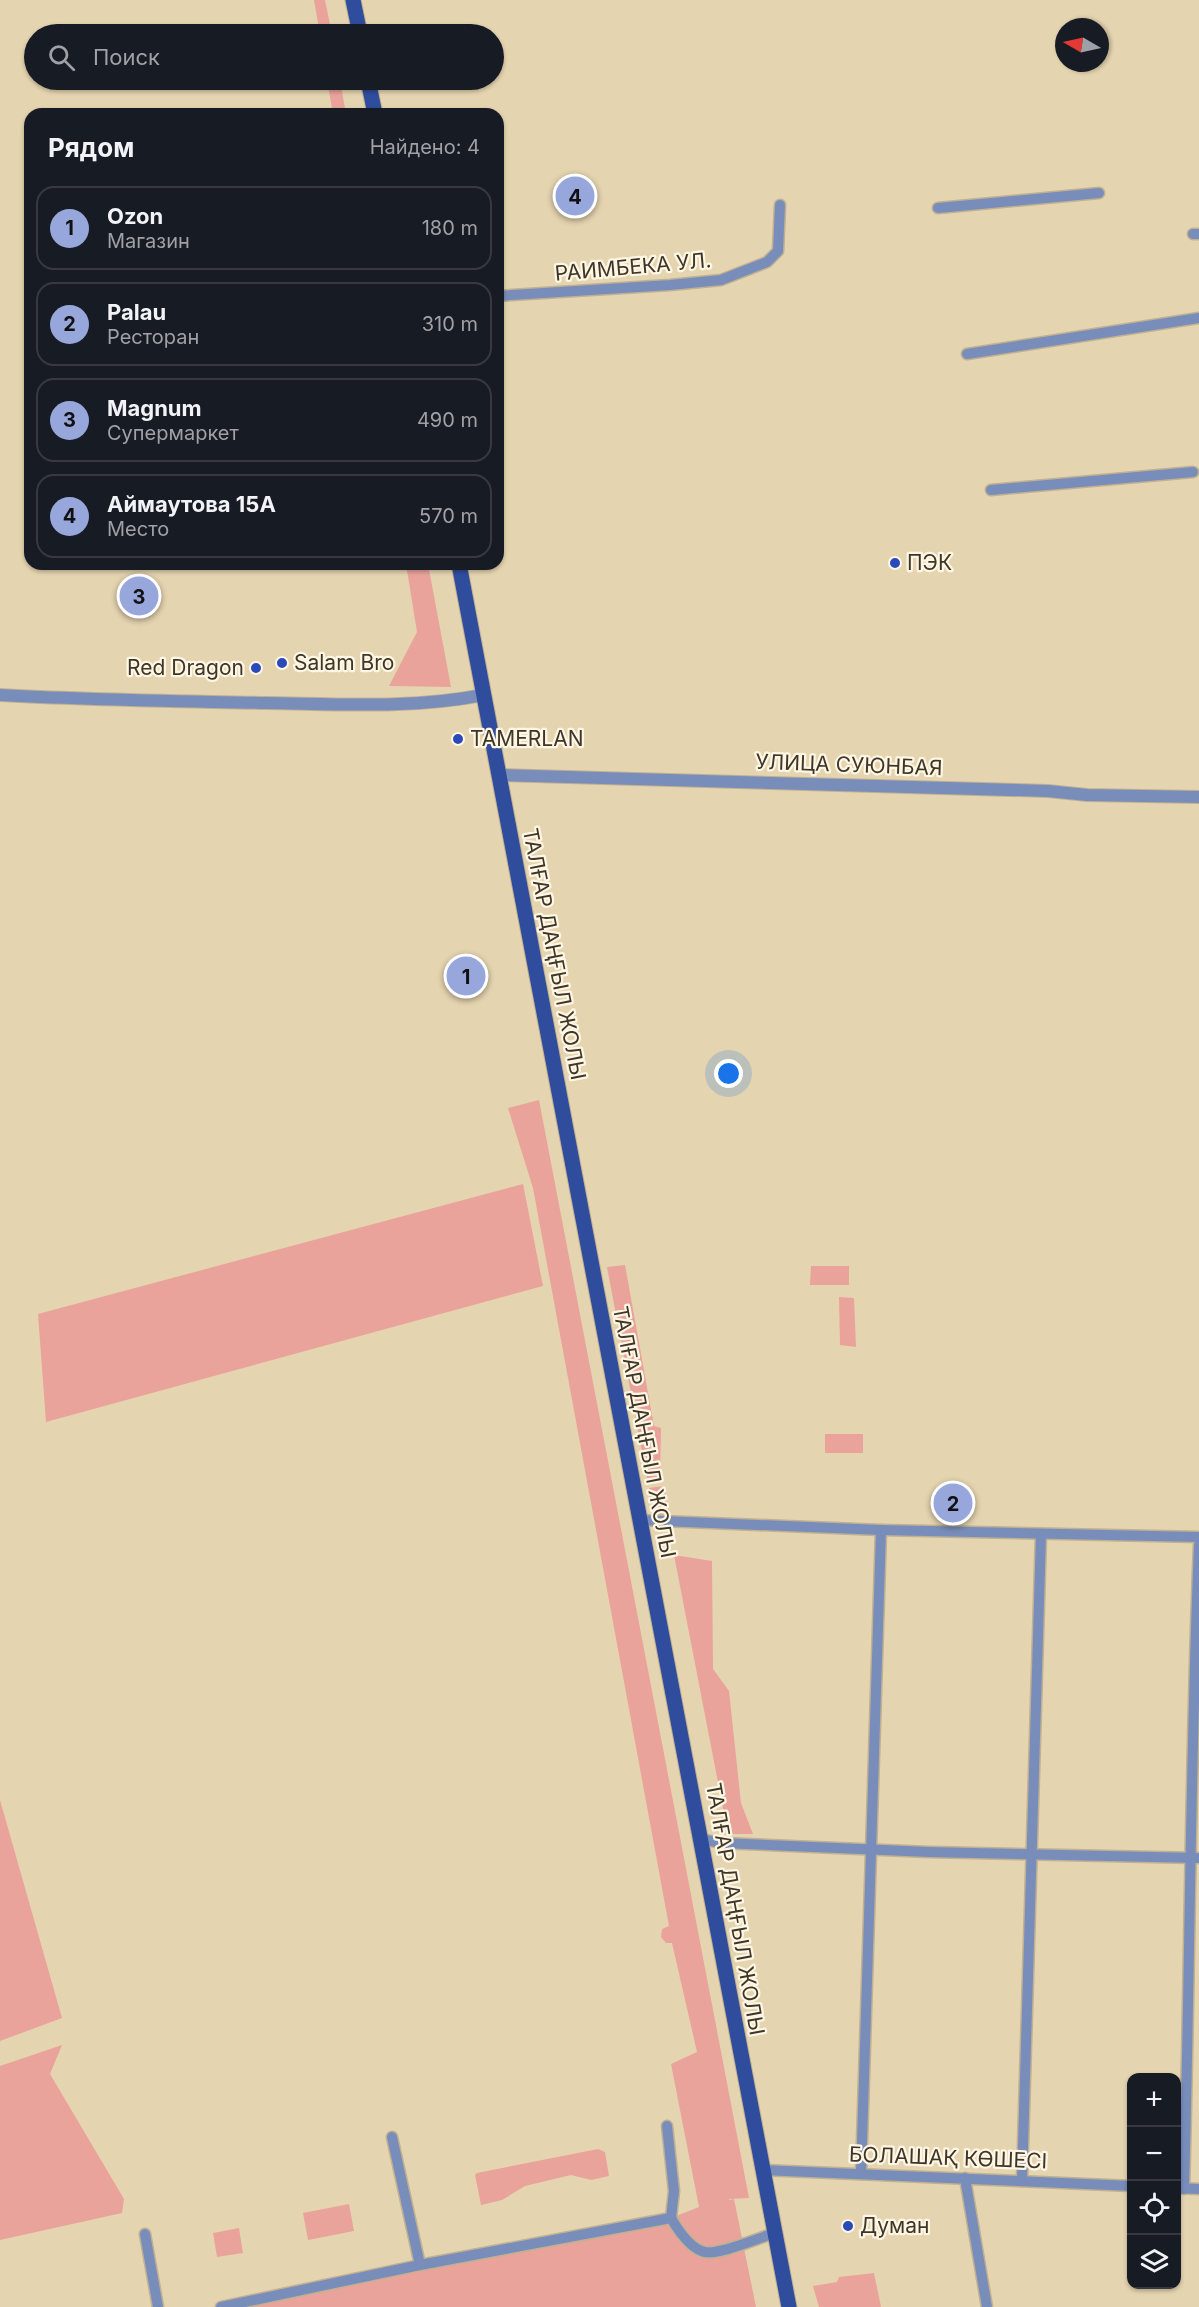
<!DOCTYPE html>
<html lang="ru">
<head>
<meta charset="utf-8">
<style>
	body { margin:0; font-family:Inter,sans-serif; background:#242831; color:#f1f3f6 }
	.controls { position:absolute; right:18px; bottom:18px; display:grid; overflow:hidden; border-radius:12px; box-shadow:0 2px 4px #0004 }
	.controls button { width:54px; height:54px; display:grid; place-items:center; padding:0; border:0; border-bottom:2px solid #363941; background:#171b24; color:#f1f3f6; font:30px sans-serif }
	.compass { position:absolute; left:1055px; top:18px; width:54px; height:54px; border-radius:50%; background:#171b24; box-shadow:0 2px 4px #0004; rotate:279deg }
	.you { position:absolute; left:729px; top:1074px; width:21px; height:21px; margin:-15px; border:4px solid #fff; border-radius:50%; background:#1a73e8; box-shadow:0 0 0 9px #1a73e833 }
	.badge { display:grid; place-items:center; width:39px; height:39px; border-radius:50%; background:#97a7db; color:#111; font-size:20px; font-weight:700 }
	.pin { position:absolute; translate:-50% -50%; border:3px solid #fff; box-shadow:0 2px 6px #0006 }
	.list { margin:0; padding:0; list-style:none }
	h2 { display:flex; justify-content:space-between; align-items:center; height:78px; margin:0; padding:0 24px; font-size:26px }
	h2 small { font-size:20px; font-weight:400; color:#9ea1a6 }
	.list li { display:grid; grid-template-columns:39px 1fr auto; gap:18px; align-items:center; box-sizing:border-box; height:84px; margin:0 12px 12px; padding:0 12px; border:2px solid #363941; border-radius:18px }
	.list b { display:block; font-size:22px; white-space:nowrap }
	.list p { margin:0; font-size:20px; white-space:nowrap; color:#9ea1a6 }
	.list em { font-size:20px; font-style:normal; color:#9ea1a6 }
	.icon { flex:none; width:33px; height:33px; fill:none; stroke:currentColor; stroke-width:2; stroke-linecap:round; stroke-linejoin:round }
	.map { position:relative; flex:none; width:1199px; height:2307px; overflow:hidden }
	.search { position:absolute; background:#171b24; box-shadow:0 2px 4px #0004; left:24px; top:24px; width:480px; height:66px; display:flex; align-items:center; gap:15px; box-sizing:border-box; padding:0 21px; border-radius:33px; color:#9ea1a6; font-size:22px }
	.panel { position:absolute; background:#171b24; box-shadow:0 2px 4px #0004; left:24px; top:108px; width:480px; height:462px; border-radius:18px }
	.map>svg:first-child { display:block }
	.green { fill:#eaa39b }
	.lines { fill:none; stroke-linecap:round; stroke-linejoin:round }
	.minor-casing { stroke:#c0b192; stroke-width:13 }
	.tertiary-casing { stroke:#c0b192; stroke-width:14 }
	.primary-casing { stroke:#c0b192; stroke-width:17 }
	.minor { stroke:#798dbb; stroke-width:10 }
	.tertiary { stroke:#798dbb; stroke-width:12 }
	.primary { stroke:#304c9d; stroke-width:15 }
	.poi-dot { fill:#2a4aba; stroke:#fff6e4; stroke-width:2 }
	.labels { text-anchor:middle; stroke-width:4.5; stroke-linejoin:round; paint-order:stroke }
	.street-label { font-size:21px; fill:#3e3729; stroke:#fff6e4 }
	.poi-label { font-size:21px; fill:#3e3729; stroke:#fff6e4; text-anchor:start }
</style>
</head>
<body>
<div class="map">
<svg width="1199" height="2307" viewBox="0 0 1199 2307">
	<rect width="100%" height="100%" fill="#e5d4b0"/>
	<g class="green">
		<polygon points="314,0 325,0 332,34 320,34"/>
		<polygon points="327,80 340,80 346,114 333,114"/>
		<polygon points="406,564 428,564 451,687 389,686 417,632"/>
		<polygon points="539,1100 749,2198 729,2199 729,2200 734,2199 756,2307 221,2307 671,2218 699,2207 671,2064 697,2052 672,1943 666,1943 661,1937 662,1929 669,1926 533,1188 508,1108"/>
		<polygon points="523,1184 543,1286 46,1422 38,1314"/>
		<polygon points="625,1265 654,1426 661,1428 660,1478 647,1478 607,1267"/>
		<polygon points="811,1266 849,1266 849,1285 810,1285"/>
		<polygon points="839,1297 854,1298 856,1347 840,1345"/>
		<rect x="825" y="1434" width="38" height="19"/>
		<polygon points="664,1486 672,1522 655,1521 649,1488"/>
		<polygon points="674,1555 712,1561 713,1669 729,1691 741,1803 753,1834 728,1834"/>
		<polygon points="0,1800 62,2018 0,2041"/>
		<polygon points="62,2045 50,2074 124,2199 122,2213 0,2240 0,2066"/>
		<polygon points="598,2149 605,2152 609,2176 591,2180 571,2175 525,2186 502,2200 481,2205 475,2175 477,2173"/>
		<polygon points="349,2204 354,2231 308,2240 303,2213"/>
		<polygon points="239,2228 243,2253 217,2257 213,2233"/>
		<polygon points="874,2273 881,2307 819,2307 813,2286 837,2282 839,2277"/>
	</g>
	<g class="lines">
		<g class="minor-casing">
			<g id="minor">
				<polyline points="938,208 1099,193"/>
				<polyline points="1193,234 1199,234"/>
				<polyline points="498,296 670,285 721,280 767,262 778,251 780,205"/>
				<polyline points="967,354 1199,318"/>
				<polyline points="991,490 1193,472"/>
				<polyline points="639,1520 881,1530 1199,1537"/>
				<polyline points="701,1839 721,1843 929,1852 1199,1858"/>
				<polyline points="392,2137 420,2265"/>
				<polyline points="762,2170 1132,2186"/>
				<polyline points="861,2174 881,1530"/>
				<polyline points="965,2178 987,2307"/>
				<polyline points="1022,2180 1041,1534"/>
				<polyline points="1176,2188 1199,2189"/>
				<path d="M1184 2189C1190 1974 1190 1760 1199 1545"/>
				<path d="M671 2218C678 2230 690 2249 705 2252 720 2255 758 2238 775 2233"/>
				<polyline points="145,2234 158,2307"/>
				<polyline points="221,2307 420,2265 671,2218 674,2191 667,2126"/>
			</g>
		</g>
		<g class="tertiary-casing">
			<g id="tertiary">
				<path d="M0 695C88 700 176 701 265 703 337 704 412 709 483 695"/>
				<polyline points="498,775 1048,791 1087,795 1199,797"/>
			</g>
		</g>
		<g class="primary-casing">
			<g id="primary">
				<polyline points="353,0 360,34"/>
				<polyline points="368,80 375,114"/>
				<polyline points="459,564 789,2307"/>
			</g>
		</g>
		<use href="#minor" class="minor"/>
		<use href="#tertiary" class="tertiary"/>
		<use href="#primary" class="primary"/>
	</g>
	<g class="poi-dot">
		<circle cx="895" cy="563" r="6"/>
		<circle cx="282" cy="663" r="6"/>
		<circle cx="256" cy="668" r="6"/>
		<circle cx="458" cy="739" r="6"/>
		<circle cx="848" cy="2226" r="6"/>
	</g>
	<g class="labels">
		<g class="street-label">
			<text transform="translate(633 267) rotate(-5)" y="7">РАИМБЕКА УЛ.</text>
			<text transform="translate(849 765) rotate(2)" y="7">УЛИЦА СУЮНБАЯ</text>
			<text transform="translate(554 954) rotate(79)" y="7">ТАЛҒАР ДАҢҒЫЛ ЖОЛЫ</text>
			<text transform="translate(644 1432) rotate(79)" y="7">ТАЛҒАР ДАҢҒЫЛ ЖОЛЫ</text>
			<text transform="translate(735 1909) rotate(80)" y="7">ТАЛҒАР ДАҢҒЫЛ ЖОЛЫ</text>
			<text transform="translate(948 2158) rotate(2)" y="7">БОЛАШАҚ КӨШЕСІ</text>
		</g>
		<g class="poi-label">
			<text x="907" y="570">ПЭК</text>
			<text x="294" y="670">Salam Bro</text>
			<text x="244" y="675" text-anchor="end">Red Dragon</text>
			<text x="470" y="746">TAMERLAN</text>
			<text x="860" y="2233">Думан</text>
		</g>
	</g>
</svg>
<div class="controls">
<button>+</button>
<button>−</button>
<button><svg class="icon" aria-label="locate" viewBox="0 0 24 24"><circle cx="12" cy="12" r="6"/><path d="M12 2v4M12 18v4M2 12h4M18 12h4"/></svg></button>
<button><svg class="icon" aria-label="layers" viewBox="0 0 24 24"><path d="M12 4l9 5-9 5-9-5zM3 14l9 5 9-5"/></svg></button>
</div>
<svg class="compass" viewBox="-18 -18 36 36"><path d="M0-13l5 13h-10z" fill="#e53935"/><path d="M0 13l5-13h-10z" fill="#9ea1a6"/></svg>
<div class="you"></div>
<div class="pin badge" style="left:466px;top:976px">1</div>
<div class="pin badge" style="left:953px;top:1503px">2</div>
<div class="pin badge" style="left:139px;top:596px">3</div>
<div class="pin badge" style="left:575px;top:196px">4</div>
<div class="search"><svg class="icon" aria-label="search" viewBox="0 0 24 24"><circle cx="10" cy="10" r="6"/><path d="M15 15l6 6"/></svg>Поиск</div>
<section class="panel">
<h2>Рядом<small>Найдено: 4</small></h2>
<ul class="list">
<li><span class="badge">1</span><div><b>Ozon</b><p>Магазин</p></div><em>180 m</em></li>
<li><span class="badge">2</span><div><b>Palau</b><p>Ресторан</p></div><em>310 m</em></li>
<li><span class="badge">3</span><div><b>Magnum</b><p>Супермаркет</p></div><em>490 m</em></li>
<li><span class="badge">4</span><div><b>Аймаутова 15А</b><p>Место</p></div><em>570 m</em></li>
</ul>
</section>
</div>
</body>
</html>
